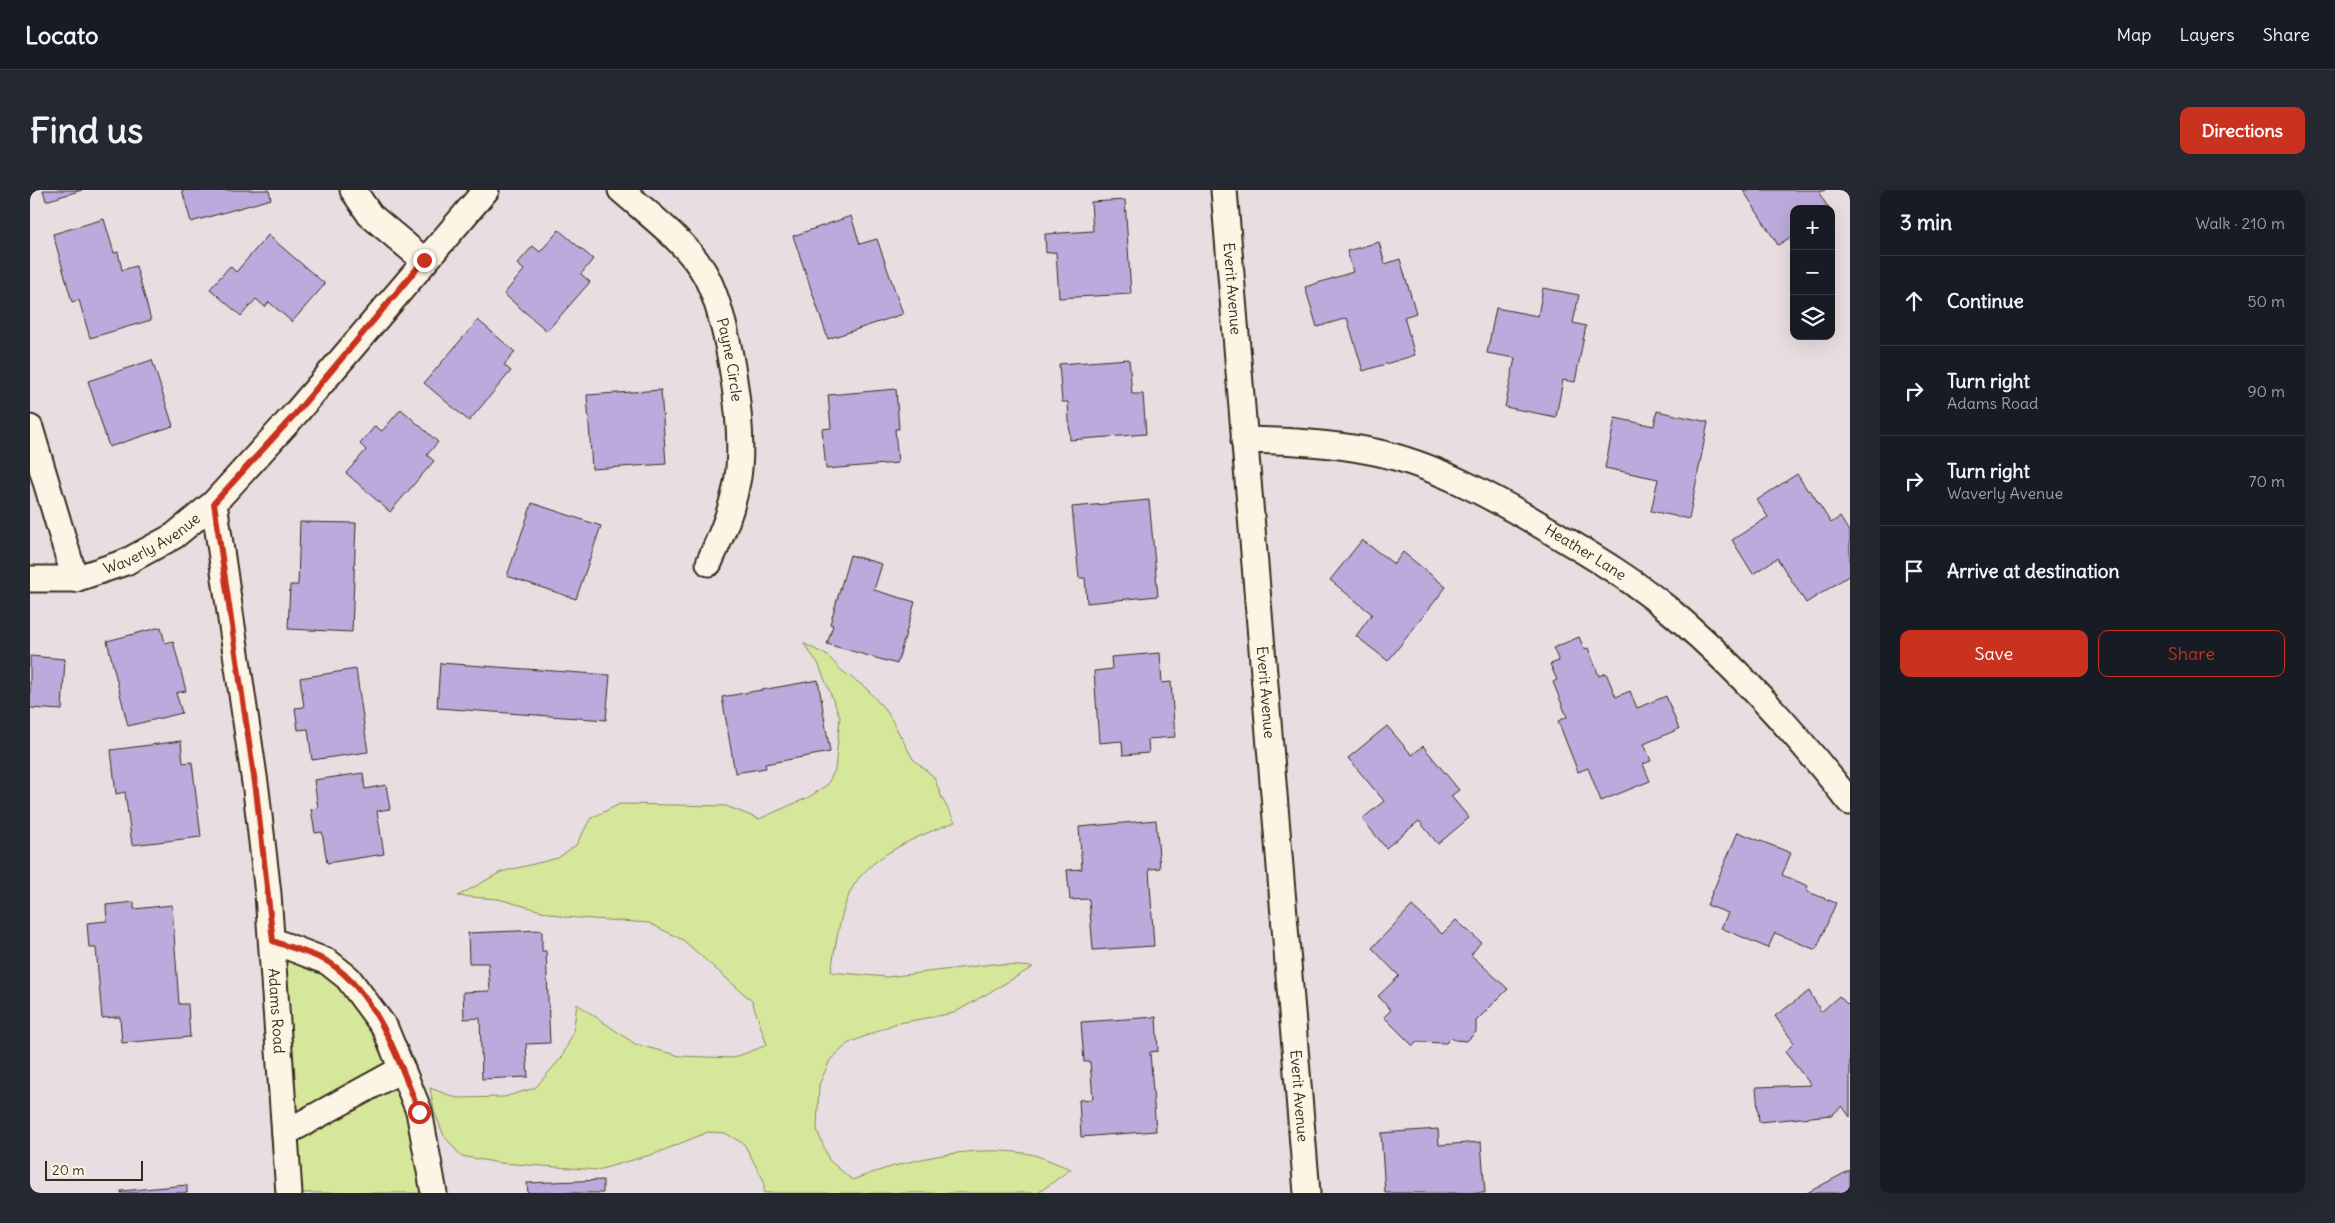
<!DOCTYPE html>
<html lang="en">
<head>
<meta charset="utf-8">
<style>
	body { margin:0; font-family:Delius,sans-serif; background:#242831; color:#f1f3f6 }
	.controls { position:absolute; right:15px; top:15px; display:grid; overflow:hidden; border-radius:10px; box-shadow:0 5px 20px #0002 }
	.controls button { width:45px; height:45px; display:grid; place-items:center; padding:0; border:0; border-bottom:1px solid #363941; background:#171b24; color:#f1f3f6; font:25px sans-serif }
	.scale { position:absolute; left:15px; bottom:12px; width:98px; box-sizing:border-box; padding-left:5px; border:2px solid #3b2a1e; border-top:0; font-size:14px; line-height:18px; white-space:nowrap; color:#3b2a1e; -webkit-text-stroke:4px #fcf5e5; paint-order:stroke }
	.stop { position:absolute; width:15px; height:15px; margin:-11px; border:4px solid #c8321e; border-radius:50%; background:#fff }
	.stop.end { background:#c8321e; border-color:#fff; box-shadow:0 1px 5px #0008 }
	.list { margin:0; padding:0; list-style:none }
	h2 { display:flex; justify-content:space-between; align-items:center; height:65px; margin:0; padding:0 20px; font-size:21px }
	h2 small { font-size:16px; font-weight:400; color:#9ea1a6 }
	.list li { display:grid; grid-template-columns:32px 1fr auto; gap:15px; align-items:center; box-sizing:border-box; height:90px; padding:0 20px; border-top:1px solid #363941 }
	.list b { display:block; font-size:19px; white-space:nowrap }
	.list p { margin:0; font-size:16px; white-space:nowrap; color:#9ea1a6 }
	.list em { font-size:16px; font-style:normal; color:#9ea1a6 }
	.actions { display:flex; gap:10px; padding:15px 20px }
	.actions a { flex:1; padding:11px 0; border:1px solid #c8321e; border-radius:10px; text-align:center; font-size:18px; color:#c8321e }
	.actions .main { background:#c8321e; color:#fff }
	.icon { flex:none; width:28px; height:28px; fill:none; stroke:currentColor; stroke-width:2; stroke-linecap:round; stroke-linejoin:round }
	.map { position:relative; flex:none; width:1820px; height:1003px; overflow:hidden; border-radius:10px }
	header { display:flex; align-items:center; gap:30px; box-sizing:border-box; height:70px; padding:0 25px; background:#171b24; border-bottom:1px solid #363941 }
	header strong { font-size:24px }
	nav { display:flex; gap:28px; margin-inline-start:auto; font-size:18px }
	.intro { display:flex; align-items:center; justify-content:space-between; box-sizing:border-box; height:120px; padding:0 30px }
	h1 { margin:0; font-size:35px }
	.button { padding:12px 22px; border-radius:10px; background:#c8321e; color:#fff; font-size:18px; font-weight:700 }
	main { display:flex; gap:30px; padding:0 30px }
	aside { flex:1; background:#171b24; border-radius:10px; box-shadow:0 5px 20px #0002 }
	.map>svg:first-child { display:block }
	.green { fill:#d4e79b; stroke:#88885c }
	.building { fill:#bbaadb; stroke:#3b2a1e }
	.lines { fill:none; stroke-linecap:round; stroke-linejoin:round }
	.minor-casing { stroke:#3b2a1e; stroke-width:29 }
	.minor { stroke:#fcf5e5; stroke-width:25 }
	.route { stroke:#c8321e; stroke-width:6 }
	.labels { text-anchor:middle; stroke-width:4; stroke-linejoin:round; paint-order:stroke }
	.street-label { font-size:15px; fill:#3b2a1e; stroke:#fcf5e5 }
</style>
</head>
<body>
<header>
<strong>Locato</strong>
<nav><a>Map</a><a>Layers</a><a>Share</a></nav>
</header>
<div class="intro"><h1>Find us</h1><a class="button">Directions</a></div>
<main>
<div class="map">
<svg width="1820" height="1003" viewBox="0 0 1820 1003">
	<rect width="100%" height="100%" fill="#e8dee2"/>
	<filter id="ink" filterUnits="userSpaceOnUse"><feTurbulence type="fractalNoise" baseFrequency=".02" numOctaves="2"/><feDisplacementMap in="SourceGraphic" scale="10" xChannelSelector="R" yChannelSelector="G"/><feConvolveMatrix kernelMatrix="1 2 1 2 8 2 1 2 1" color-interpolation-filters="sRGB"/></filter>
	<g filter="url(#ink)">
		<g class="green">
			<path d="M773 453 798 466 812 481 836 498 858 523 883 569 904 587 912 608 925 632C888 646 833 667 818 707 809 730 805 758 801 782L857 787 962 774 1003 777 924 823 864 834 819 853 800 870 789 895 787 940 799 970 822 990C876 970 937 955 994 963 1010 965 1026 974 1041 979L1008 1003H734V991L714 954 695 943 678 942 627 963 568 980 470 973 431 966 414 946 404 921 400 898 427 908 474 907 505 898 532 867 543 843 547 814 605 854 650 866 703 868 737 855 722 811 653 750 619 733 534 727 468 709 428 706 471 682 528 668 546 655 561 628 590 614 696 616 729 629 779 607 797 595 805 580 810 527 788 473Z"/>
			<polygon points="251,762 304,784 350,843 381,922 396,1003 265,1003"/>
		</g>
		<g class="building">
			<polygon points="13,0 52,0 16,11"/>
			<polygon points="152,0 239,0 241,9 161,32"/>
			<polygon points="1713,0 1795,0 1789,3 1799,19 1764,19 1764,45 1748,55"/>
			<polygon points="1095,10 1101,104 1029,108 1026,62 1016,63 1015,44 1063,41 1061,12"/>
			<polygon points="821,26 830,54 847,49 873,124 798,149 763,46"/>
			<polygon points="74,29 84,63 88,62 92,80 106,76 121,130 60,148 49,110 42,112 23,44"/>
			<polygon points="529,40 563,69 551,84 560,92 517,141 474,104 494,80 487,74 503,56 510,62"/>
			<polygon points="238,45 295,94 262,132 239,112 235,117 226,109 211,126 180,99 200,76 206,82"/>
			<polygon points="1349,52 1355,74 1370,69 1386,123 1374,127 1385,165 1333,181 1317,128 1287,137 1275,97 1323,82 1317,61"/>
			<polygon points="1513,98 1549,105 1543,133 1556,136 1545,192 1533,190 1526,227 1475,217 1485,168 1457,163 1466,118 1508,126"/>
			<polygon points="448,130 485,162 474,175 481,181 439,231 394,193"/>
			<polygon points="1099,169 1102,204 1113,204 1116,244 1040,250 1038,212 1032,212 1029,174"/>
			<polygon points="122,170 143,236 79,257 58,191"/>
			<polygon points="866,199 869,239 865,239 868,273 796,279 792,239 801,238 798,205"/>
			<polygon points="631,200 636,274 562,279 557,205"/>
			<polygon points="371,219 408,252 397,265 404,271 360,322 316,283 336,260 330,254 345,236 352,241"/>
			<polygon points="1627,221 1678,232 1659,329 1621,321 1628,289 1575,278 1585,228 1624,236"/>
			<polygon points="1767,284 1778,301 1780,300 1801,333 1810,327 1820,343 1820,385 1776,413 1747,368 1723,384 1702,350 1738,327 1727,310"/>
			<polygon points="1119,310 1128,406 1057,413 1055,388 1049,388 1042,317"/>
			<polygon points="502,313 571,336 546,409 477,386"/>
			<polygon points="270,332 326,333 322,442 258,439 260,395 268,395"/>
			<polygon points="1332,350 1364,374 1373,362 1416,397 1358,471 1326,446 1342,424 1300,390"/>
			<polygon points="820,365 852,374 844,400 885,412 867,474 797,454 803,435 800,434"/>
			<polygon points="131,437 135,453 143,451 156,501 146,503 152,523 98,536 77,451"/>
			<polygon points="1549,447 1554,459 1558,458 1569,486 1576,483 1586,507 1600,501 1607,518 1636,506 1649,539 1614,554 1621,571 1613,574 1620,591 1571,611 1558,578 1548,582 1528,531 1537,527 1523,492 1527,490 1520,474 1529,471 1523,458"/>
			<polygon points="1130,463 1132,493 1141,492 1145,547 1118,549 1119,563 1093,565 1092,551 1069,553 1064,481 1082,479 1081,467"/>
			<polygon points="0,466 35,469 32,520 0,518"/>
			<polygon points="410,473 580,485 576,530 407,518"/>
			<polygon points="326,479 338,562 282,570 278,539 268,540 265,518 274,517 270,488"/>
			<polygon points="788,490 800,562 735,574 736,578 705,583 692,507"/>
			<polygon points="1357,536 1382,565 1393,556 1429,600 1421,606 1439,628 1408,654 1389,631 1356,658 1332,629 1354,611 1318,568"/>
			<polygon points="151,551 153,573 162,572 171,647 102,655 95,602 86,604 81,560"/>
			<polygon points="333,583 335,599 356,595 360,619 347,621 354,664 297,673 292,642 285,643 281,619 288,618 284,590"/>
			<polygon points="1126,630 1130,678 1119,679 1124,756 1063,760 1059,709 1040,710 1037,680 1052,679 1049,637"/>
			<polygon points="1708,642 1761,663 1752,685 1778,696 1776,701 1806,713 1786,760 1745,743 1738,758 1691,738 1698,723 1677,715"/>
			<polygon points="104,712 104,719 142,715 149,814 158,814 160,847 92,853 90,827 72,828 66,758 59,758 57,733 77,731 76,715"/>
			<polygon points="1382,716 1412,744 1426,730 1451,752 1441,765 1478,799 1446,831 1446,842 1437,851 1425,850 1421,848 1416,853 1387,852 1383,856 1354,827 1361,820 1348,806 1369,786 1342,758"/>
			<polygon points="512,740 512,761 516,761 520,853 496,854 498,887 452,889 450,828 434,829 433,802 460,801 458,773 439,773 438,743"/>
			<polygon points="1779,801 1791,822 1809,806 1818,815 1820,814 1820,927 1812,916 1802,925 1729,932 1726,897 1781,895 1755,862 1764,853 1745,826"/>
			<polygon points="1126,827 1128,861 1120,862 1126,941 1051,947 1049,910 1063,909 1060,872 1054,872 1051,832"/>
			<polygon points="1408,939 1409,955 1451,952 1455,1003 1355,1003 1351,943"/>
			<polygon points="1820,980 1820,1003 1777,1003"/>
			<polygon points="573,990 573,1003 498,1003 497,993"/>
			<polygon points="157,995 157,1003 91,1003 91,1001"/>
		</g>
		<g class="lines">
			<g class="minor-casing">
				<g id="minor">
					<polyline points="323,0 340,25 395,71"/>
					<path id="s1" d="M591 0C617 23 660 55 676 86 699 131 715 237 708 287 703 318 692 344 679 373"/>
					<path id="s2" d="M1194 0 1277 1003"/>
					<polyline points="0,238 45,389"/>
					<path id="s3" d="M1214 250C1258 251 1302 253 1345 262 1402 274 1457 304 1507 333 1552 360 1598 386 1639 420 1706 476 1766 543 1820 612"/>
					<path id="s4" d="M184 313 226 600 238 704 259 1003"/>
					<path id="s5" d="M0 389H45L96 372 144 346 184 313 266 223 456 0"/>
					<polyline points="243,751 298,772 318,788 355,838 389,921 404,1003"/>
					<polyline points="255,943 372,879"/>
				</g>
			</g>
			<use href="#minor" class="minor"/>
		</g>
	</g>
	<g class="lines" filter="url(#ink)">
		<path class="route" d="M389 922C369 870 347 805 300 773 284 763 260 758 243 751L226 600 184 313 266 223 394 70"/>
	</g>
	<g class="labels">
		<g class="street-label">
			<text dy="5" stroke="none"><textPath href="#s2" startOffset="99">Everit Avenue</textPath></text>
			<text dy="5" stroke="none"><textPath href="#s1" startOffset="209">Payne Circle</textPath></text>
			<text dy="5" stroke="none"><textPath href="#s5" startOffset="130">Waverly Avenue</textPath></text>
			<text dy="5" stroke="none"><textPath href="#s3" startOffset="366">Heather Lane</textPath></text>
			<text dy="5" stroke="none"><textPath href="#s2" startOffset="504">Everit Avenue</textPath></text>
			<text dy="5" stroke="none"><textPath href="#s4" startOffset="512">Adams Road</textPath></text>
			<text dy="5" stroke="none"><textPath href="#s2" startOffset="909">Everit Avenue</textPath></text>
		</g>
	</g>
</svg>
<div class="controls">
<button>+</button>
<button>−</button>
<button><svg class="icon" aria-label="layers" viewBox="0 0 24 24"><path d="M12 4l9 5-9 5-9-5zM3 14l9 5 9-5"/></svg></button>
</div>
<div class="scale">20 m</div>
<div class="stop" style="left:389px;top:922px"></div>
<div class="stop end" style="left:394px;top:70px"></div>
</div>
<aside>
<h2>3 min<small>Walk · 210 m</small></h2>
<ul class="list">
<li><svg class="icon" aria-label="ahead" viewBox="0 0 24 24"><path d="M12 20V5M6 11l6-6 6 6"/></svg><div><b>Continue</b></div><em>50 m</em></li>
<li><svg class="icon" aria-label="right" viewBox="0 0 24 24"><path d="M7 20v-9h11M14 6l5 5-5 5"/></svg><div><b>Turn right</b><p>Adams Road</p></div><em>90 m</em></li>
<li><svg class="icon" aria-label="right" viewBox="0 0 24 24"><path d="M7 20v-9h11M14 6l5 5-5 5"/></svg><div><b>Turn right</b><p>Waverly Avenue</p></div><em>70 m</em></li>
<li><svg class="icon" aria-label="arrive" viewBox="0 0 24 24"><path d="M6 21V4h12l-3 4 3 4H6"/></svg><div><b>Arrive at destination</b></div></li>
</ul>
<div class="actions"><a class="main">Save</a><a>Share</a></div>
</aside>
</main>
</body>
</html>
